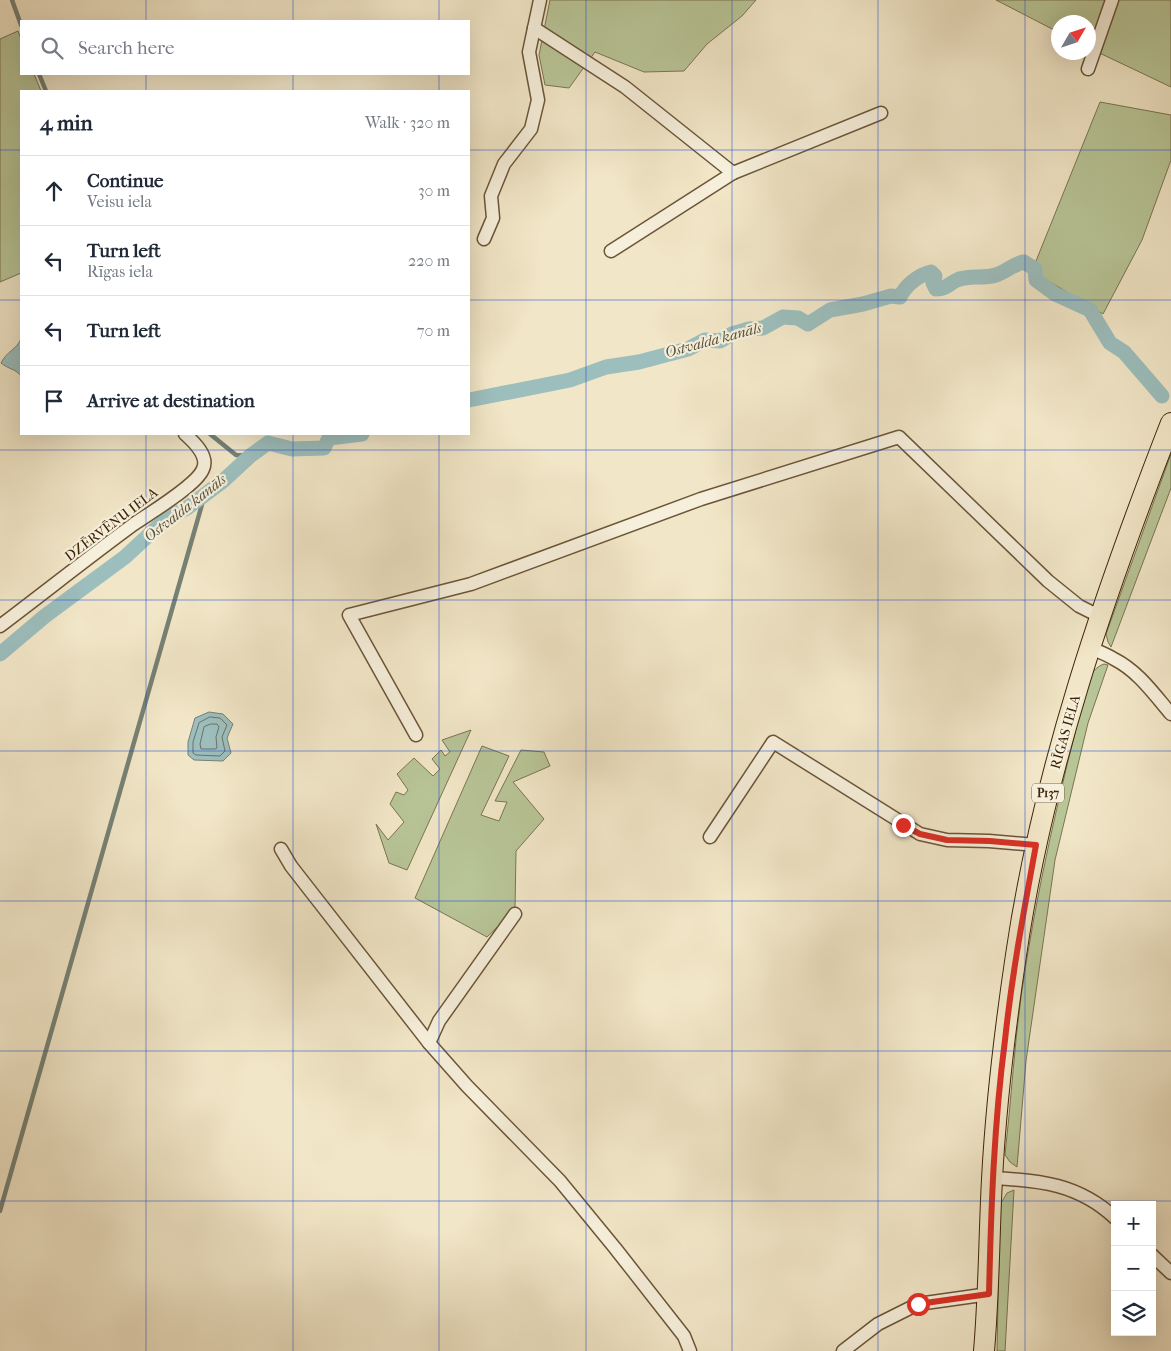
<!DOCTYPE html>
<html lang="en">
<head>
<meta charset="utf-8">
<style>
	body { margin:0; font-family:"IM FELL French Canon",serif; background:#f6f6f7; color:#1f2937 }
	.controls { position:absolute; right:15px; bottom:15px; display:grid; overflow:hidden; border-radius:0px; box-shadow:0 5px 20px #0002 }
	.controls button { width:45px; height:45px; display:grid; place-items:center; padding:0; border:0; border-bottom:1px solid #e0e1e3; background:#fff; color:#1f2937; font:25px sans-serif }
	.compass { position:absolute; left:1051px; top:15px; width:45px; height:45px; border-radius:50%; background:#fff; box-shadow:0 5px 20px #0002; rotate:51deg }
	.stop { position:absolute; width:15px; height:15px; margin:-11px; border:4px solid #d93025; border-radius:50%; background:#fff }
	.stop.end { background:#d93025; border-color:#fff; box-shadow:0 1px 5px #0008 }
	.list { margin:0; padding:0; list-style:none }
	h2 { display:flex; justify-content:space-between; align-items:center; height:65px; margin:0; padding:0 20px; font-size:21px }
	h2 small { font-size:16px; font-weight:400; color:#747a83 }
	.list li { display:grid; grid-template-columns:32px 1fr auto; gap:15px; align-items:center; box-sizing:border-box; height:70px; padding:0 20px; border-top:1px solid #e0e1e3 }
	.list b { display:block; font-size:19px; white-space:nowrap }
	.list p { margin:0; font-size:16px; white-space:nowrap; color:#747a83 }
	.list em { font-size:16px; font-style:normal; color:#747a83 }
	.icon { flex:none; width:28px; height:28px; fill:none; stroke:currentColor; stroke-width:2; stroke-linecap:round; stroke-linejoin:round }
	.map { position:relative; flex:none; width:1171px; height:1351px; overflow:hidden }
	.search { position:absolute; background:#fff; box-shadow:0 5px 20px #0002; left:20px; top:20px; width:450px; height:55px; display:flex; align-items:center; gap:12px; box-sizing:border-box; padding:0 18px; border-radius:0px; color:#747a83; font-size:19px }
	.panel { position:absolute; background:#fff; box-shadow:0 5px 20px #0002; left:20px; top:90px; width:450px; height:345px; border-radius:0px }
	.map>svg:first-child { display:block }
	.green { fill:#b8c597; stroke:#7b754f }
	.water { fill:#9cbebd; stroke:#768174 }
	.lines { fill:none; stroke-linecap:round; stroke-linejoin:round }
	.shore { stroke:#6d7262; stroke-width:1 }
	.stream { stroke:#768174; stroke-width:4.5 }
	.canal { stroke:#9cbebd; stroke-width:15 }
	.minor-casing { stroke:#6b5537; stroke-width:15 }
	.primary-casing { stroke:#3e2507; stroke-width:22 }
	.minor { stroke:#f6efdb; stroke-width:12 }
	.primary { stroke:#f1e6c7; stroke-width:20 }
	.route { stroke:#d93025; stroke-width:6 }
	.grid { fill:none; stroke:#1d4ed8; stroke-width:1; stroke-opacity:0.55 }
	.labels { text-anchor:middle; stroke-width:4.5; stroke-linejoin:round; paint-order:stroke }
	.shield { fill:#f6efdb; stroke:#756247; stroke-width:1 }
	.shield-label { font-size:12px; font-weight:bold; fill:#3e2507 }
	.street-label { font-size:14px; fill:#3e2507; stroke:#f6efdb }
	.water-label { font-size:15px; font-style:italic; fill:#5a533e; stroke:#f6efdb }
</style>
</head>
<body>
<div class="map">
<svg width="1171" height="1351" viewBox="0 0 1171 1351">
	<rect width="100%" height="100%" fill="#f1e6c7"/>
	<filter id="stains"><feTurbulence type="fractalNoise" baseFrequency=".004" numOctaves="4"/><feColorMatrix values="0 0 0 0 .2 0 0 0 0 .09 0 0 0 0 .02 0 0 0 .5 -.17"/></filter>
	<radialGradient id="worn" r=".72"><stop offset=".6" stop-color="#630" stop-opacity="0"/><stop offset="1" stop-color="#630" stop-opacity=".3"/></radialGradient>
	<g class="green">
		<polygon points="550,0 756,0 742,16 707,44 684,71 644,72 595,52 569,88 545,85 539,55"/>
		<polygon points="996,0 1171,0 1171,87 1089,48 1088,22 1058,22 1058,32"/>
		<polygon points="18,31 21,39 21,74 34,74 41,91 21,91 21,273 0,282 0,39"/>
		<polygon points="1100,102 1171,115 1171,160 1142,240 1103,314 1032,271"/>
		<polygon points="1171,454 1171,488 1111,647 1108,642 1106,634"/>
		<path d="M1104 664 1108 665 1088 723 1055 860 1026 1061 1017 1167 1010 1162 1005 1155C1011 1102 1014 1049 1021 997 1036 891 1061 786 1088 682 1091 674 1095 667 1104 664Z"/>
		<polygon points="471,730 407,870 389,863 376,824 388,840 404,822 390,804 396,792 404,795 408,790 397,774 414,758 433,776 440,769 432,759 441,750 445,756 450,752 442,740"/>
		<polygon points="482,746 509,756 481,815 499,821 507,802 495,801 521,750 544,752 550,766 513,782 544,819 516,851 515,910 487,937 415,898"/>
		<polygon points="1014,1190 1005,1351 997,1351 1000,1205 1007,1193"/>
	</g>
	<g class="water">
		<path d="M21 339V376C16 369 8 369 1 363 7 351 16 350 21 339Z"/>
		<polygon points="209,712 223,714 233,724 227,738 231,753 223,761 194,760 188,755 188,742 195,718"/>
	</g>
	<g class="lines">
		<g class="shore">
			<polygon points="210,717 220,718 227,725 222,737 225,751 220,756 196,755 193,753 193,742 199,723"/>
			<polygon points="211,724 217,724 219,727 216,737 217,748 215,749 201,749 200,744 204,727"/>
		</g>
		<g class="stream">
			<polyline points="12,0 21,25"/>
			<polyline points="39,74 46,91"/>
			<polyline points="210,434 236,455 250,456"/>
			<polyline points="0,1211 205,494"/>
		</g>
		<g class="canal">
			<path d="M469 400 570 380 606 367 639 362 688 349 705 340 720 341 732 334 749 329 763 328 783 317 798 318 808 324 830 310 863 304 891 296 900 297C905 286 918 275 931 272L935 276 933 283 936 289C947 289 948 284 957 280 969 275 983 279 996 275 1006 272 1013 264 1024 262L1035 269 1036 280 1055 294 1090 310 1110 343 1124 352 1162 396"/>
			<polyline points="0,654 45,616 125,557 165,520 187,508 223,481 250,456 268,443 292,449 324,448 329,438 362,434"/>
		</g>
		<g class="minor-casing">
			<g id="minor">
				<polyline points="534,28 625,87 733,173"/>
				<polyline points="1088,69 1112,0"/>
				<polyline points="484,239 493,218 491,196 504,164 531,129 538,100 529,52 540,0"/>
				<polyline points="611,251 733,173 881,113"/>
				<path d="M0 626C45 592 89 557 134 524 150 513 197 485 203 469 209 456 194 442 185 434"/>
				<path d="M1089 647C1097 651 1106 654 1114 659 1138 671 1154 694 1171 714"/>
				<polyline points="416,735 349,615 471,584 701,499 899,437 1048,581 1079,606 1099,616"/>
				<polyline points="710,837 773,742 920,834 947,840 989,841 1036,845"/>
				<polyline points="281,849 291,866 429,1043 467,1086 560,1181 615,1248 684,1336 690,1351"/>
				<polyline points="429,1043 439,1021 515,914"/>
				<path d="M992 1178C1039 1180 1079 1184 1115 1218"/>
				<polyline points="1152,1255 1171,1273"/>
				<polyline points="843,1351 878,1324 918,1304 989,1294"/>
			</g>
		</g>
		<g class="primary-casing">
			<path id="primary" d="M984 1351C989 1294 989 1236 992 1179 996 1104 1005 1029 1016 955 1043 771 1104 595 1171 423"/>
		</g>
		<use href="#minor" class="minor"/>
		<use href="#primary" class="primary"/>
	</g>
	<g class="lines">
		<path class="route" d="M903 825 920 834 947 840 990 841 1036 845C1024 910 1012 974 1005 1040 994 1124 991 1209 989 1294L918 1304"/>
	</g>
	<path class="grid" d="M146 0V21M293 0V21M439 0V21M586 0V1351M732 0V1351M878 0V1351M1025 0V1351M146 74V91M293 74V91M439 74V91M0 150H21M469 150H1171M0 300H21M469 300H1171M146 434V1351M293 434V1351M439 434V1351M0 450H1171M0 600H1171M0 751H1171M0 901H1171M0 1051H1171M0 1201H1171"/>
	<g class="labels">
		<rect class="shield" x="1032" y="783.5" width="32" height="19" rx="4"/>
		<g class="shield-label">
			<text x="1048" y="797">P137</text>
		</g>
		<g class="street-label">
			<text transform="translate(111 524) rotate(-37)" y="5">DZĒRVĒNU IELA</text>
			<text transform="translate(1065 732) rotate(-74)" y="5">RĪGAS IELA</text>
		</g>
		<g class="water-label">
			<text transform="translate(713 340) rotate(-15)" y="5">Ostvalda kanāls</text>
			<text transform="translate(185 508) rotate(-38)" y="5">Ostvalda kanāls</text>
		</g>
	</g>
	<rect width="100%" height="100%" filter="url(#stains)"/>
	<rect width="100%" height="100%" fill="url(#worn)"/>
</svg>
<div class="controls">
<button>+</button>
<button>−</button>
<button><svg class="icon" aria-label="layers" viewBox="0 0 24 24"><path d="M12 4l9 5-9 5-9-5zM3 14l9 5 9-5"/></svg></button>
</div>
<svg class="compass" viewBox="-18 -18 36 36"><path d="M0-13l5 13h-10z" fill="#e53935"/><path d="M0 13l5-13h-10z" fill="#747a83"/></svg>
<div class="stop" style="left:918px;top:1304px"></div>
<div class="stop end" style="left:903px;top:825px"></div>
<div class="search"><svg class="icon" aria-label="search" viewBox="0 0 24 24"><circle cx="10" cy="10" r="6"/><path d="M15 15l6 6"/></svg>Search here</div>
<section class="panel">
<h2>4 min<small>Walk · 320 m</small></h2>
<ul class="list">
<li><svg class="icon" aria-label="ahead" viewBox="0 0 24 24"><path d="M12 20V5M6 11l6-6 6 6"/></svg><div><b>Continue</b><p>Veisu iela</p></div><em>30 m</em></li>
<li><svg class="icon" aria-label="left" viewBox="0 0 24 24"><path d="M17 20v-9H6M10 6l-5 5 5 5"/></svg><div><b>Turn left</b><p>Rīgas iela</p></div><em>220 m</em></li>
<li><svg class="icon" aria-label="left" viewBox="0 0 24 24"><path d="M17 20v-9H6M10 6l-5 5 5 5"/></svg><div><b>Turn left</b></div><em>70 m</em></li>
<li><svg class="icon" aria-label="arrive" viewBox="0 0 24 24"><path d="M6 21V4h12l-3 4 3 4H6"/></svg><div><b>Arrive at destination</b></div></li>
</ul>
</section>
</div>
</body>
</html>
